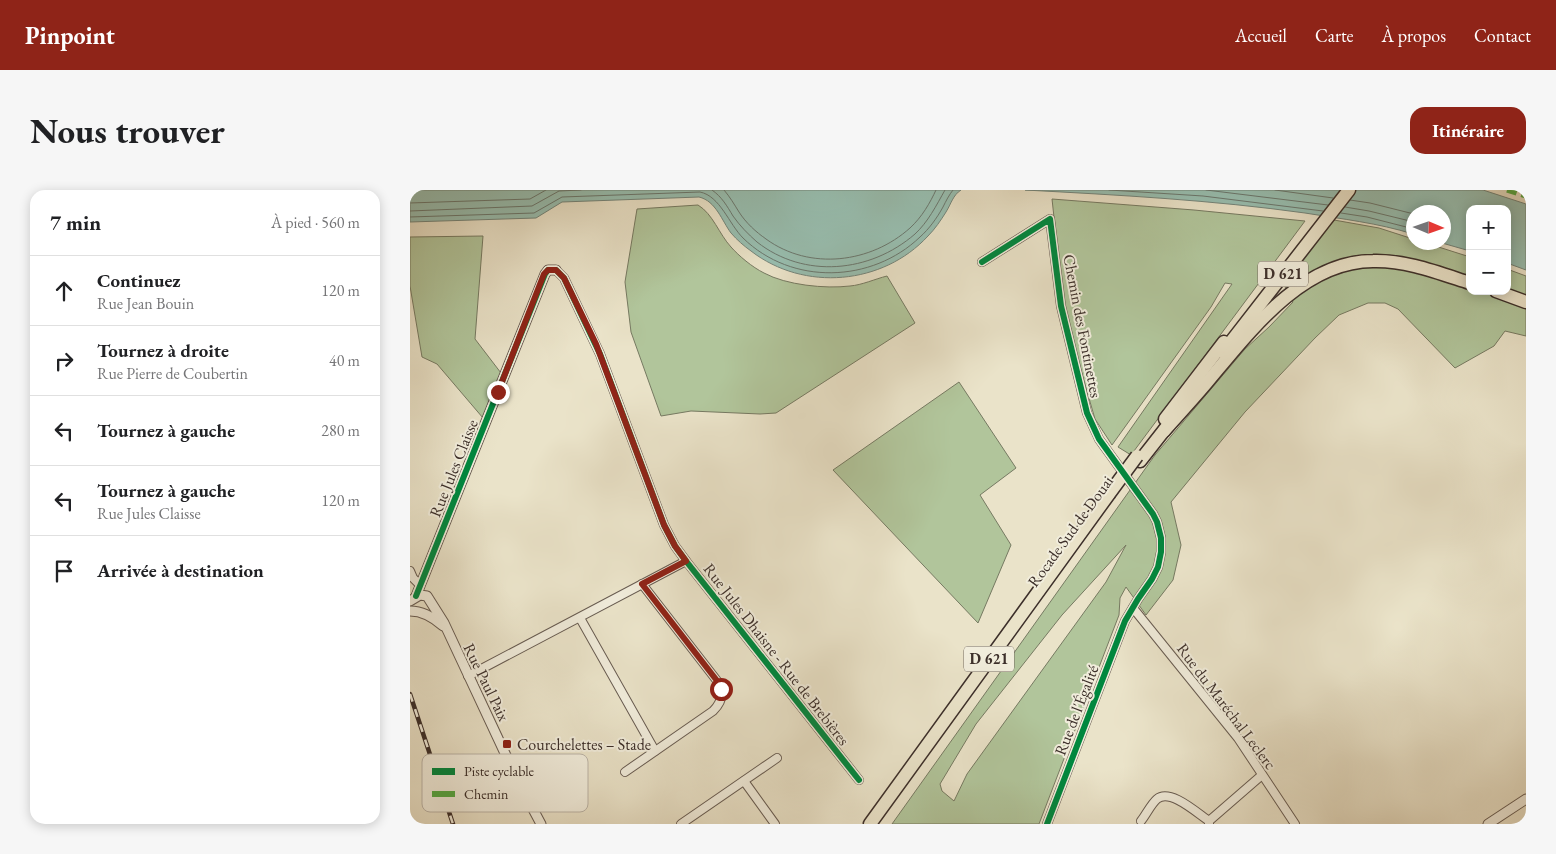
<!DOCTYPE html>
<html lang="fr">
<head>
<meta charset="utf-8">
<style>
	body { margin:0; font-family:"EB Garamond",serif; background:#f6f6f6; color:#202124 }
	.controls { position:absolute; right:15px; top:15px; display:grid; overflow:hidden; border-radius:10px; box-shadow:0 2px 12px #0003 }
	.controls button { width:45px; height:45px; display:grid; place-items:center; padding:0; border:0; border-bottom:1px solid #e0e0e0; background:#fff; color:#202124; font:25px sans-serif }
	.compass { position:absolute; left:996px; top:15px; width:45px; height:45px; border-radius:50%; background:#fff; box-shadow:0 2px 12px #0003; rotate:92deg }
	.stop { position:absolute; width:15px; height:15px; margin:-11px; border:4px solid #8f2418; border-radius:50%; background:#fff }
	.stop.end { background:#8f2418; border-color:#fff; box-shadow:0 1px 5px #0008 }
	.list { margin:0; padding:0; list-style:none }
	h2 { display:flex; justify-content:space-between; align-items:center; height:65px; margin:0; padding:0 20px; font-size:21px }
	h2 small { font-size:16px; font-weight:400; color:#757577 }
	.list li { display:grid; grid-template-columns:32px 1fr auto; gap:15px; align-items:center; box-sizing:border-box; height:70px; padding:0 20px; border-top:1px solid #e0e0e0 }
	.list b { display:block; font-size:19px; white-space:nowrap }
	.list p { margin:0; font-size:16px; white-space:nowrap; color:#757577 }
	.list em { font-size:16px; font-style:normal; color:#757577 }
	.icon { flex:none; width:28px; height:28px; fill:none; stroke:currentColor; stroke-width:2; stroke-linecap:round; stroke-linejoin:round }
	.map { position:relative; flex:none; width:1116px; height:634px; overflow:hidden; border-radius:15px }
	header { display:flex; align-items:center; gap:30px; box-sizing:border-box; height:70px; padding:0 25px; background:#8f2418; color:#fff }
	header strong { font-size:24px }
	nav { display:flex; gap:28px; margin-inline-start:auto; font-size:18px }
	.intro { display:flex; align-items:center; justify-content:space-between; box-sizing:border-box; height:120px; padding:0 30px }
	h1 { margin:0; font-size:35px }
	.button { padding:12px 22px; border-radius:15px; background:#8f2418; color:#fff; font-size:18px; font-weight:700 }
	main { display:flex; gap:30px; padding:0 30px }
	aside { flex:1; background:#fff; border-radius:15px; box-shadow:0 2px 12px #0003 }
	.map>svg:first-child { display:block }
	.green { fill:#b1c59b; stroke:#767a62; fill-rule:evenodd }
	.water { fill:#98bfb1; stroke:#73857b }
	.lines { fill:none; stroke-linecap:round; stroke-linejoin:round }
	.shore { stroke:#6a776e; stroke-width:1 }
	.minor-casing { stroke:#685c52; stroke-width:10 }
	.tertiary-casing { stroke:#685c52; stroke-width:11 }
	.trunk-casing { stroke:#3c2f2a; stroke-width:15 }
	.minor { stroke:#f1eddc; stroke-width:8 }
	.tertiary { stroke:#f1eddc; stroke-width:9 }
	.trunk { stroke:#eae3c9; stroke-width:12 }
	.rail-casing { stroke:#3c2f2a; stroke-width:4.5 }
	.rail { stroke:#f1eddc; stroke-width:2.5; stroke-dasharray:8; stroke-linecap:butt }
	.trunk-bridge-casing { stroke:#3c2f2a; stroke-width:15; stroke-linecap:butt }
	.trunk-bridge { stroke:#eae3c9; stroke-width:12 }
	.quiet { stroke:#55ab44; stroke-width:5; stroke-dasharray:10 5; stroke-linecap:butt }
	.cycleway-casing { stroke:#f1eddc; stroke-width:9 }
	.cycleway { stroke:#00873e; stroke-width:6 }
	.route { stroke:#8f2418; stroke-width:6 }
	.poi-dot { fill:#8f2418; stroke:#f1eddc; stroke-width:2 }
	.labels { text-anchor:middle; stroke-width:4; stroke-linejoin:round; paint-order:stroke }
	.shield { fill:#f1eddc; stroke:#72685f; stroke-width:1 }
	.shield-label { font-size:15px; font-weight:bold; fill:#3c2f2a }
	.street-label { font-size:16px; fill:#3c2f2a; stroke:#f1eddc }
	.poi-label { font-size:16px; fill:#3c2f2a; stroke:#f1eddc; text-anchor:start }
	.key { fill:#f1eddc; stroke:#bbb4a7; stroke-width:1 }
	.key-label { font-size:14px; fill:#3c2f2a }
</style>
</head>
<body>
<header>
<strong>Pinpoint</strong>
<nav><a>Accueil</a><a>Carte</a><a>À propos</a><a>Contact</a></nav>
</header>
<div class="intro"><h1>Nous trouver</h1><a class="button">Itinéraire</a></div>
<main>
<aside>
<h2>7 min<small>À pied · 560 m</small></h2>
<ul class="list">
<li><svg class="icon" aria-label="ahead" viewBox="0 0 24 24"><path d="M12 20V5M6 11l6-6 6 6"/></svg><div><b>Continuez</b><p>Rue Jean Bouin</p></div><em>120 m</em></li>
<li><svg class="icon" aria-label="right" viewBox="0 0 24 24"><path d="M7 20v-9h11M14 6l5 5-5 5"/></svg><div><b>Tournez à droite</b><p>Rue Pierre de Coubertin</p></div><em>40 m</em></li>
<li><svg class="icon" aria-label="left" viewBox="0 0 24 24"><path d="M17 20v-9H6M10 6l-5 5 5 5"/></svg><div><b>Tournez à gauche</b></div><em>280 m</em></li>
<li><svg class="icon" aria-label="left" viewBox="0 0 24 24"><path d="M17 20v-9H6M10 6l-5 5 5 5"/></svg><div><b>Tournez à gauche</b><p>Rue Jules Claisse</p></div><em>120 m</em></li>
<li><svg class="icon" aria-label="arrive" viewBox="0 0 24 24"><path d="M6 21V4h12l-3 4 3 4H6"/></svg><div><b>Arrivée à destination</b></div></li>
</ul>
</aside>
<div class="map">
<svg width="1116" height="634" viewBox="0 0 1116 634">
	<rect width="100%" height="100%" fill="#eae3c9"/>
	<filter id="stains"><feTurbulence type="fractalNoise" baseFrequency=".004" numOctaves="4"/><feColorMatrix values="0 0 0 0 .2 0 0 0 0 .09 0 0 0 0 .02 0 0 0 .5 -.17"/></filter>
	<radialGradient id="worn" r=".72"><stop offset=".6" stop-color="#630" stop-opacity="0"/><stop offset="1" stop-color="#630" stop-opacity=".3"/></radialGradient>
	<g class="green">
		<polygon points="642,9 784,20 895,31 721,265 708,257 822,94 815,93 801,117 702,255 685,229 659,139 648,92 651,91"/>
		<path d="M288 15C303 24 309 44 321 57 329 66 342 77 354 83 376 95 415 99 440 96 452 95 465 89 477 86L505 133 366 223 350 224 281 221 251 226 221 142 215 92 227 19Z"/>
		<path d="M924 30 969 38 1003 49 1004 52 1016 53 1060 67V101H1097V79L1116 86V146L1095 141 1084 156 1045 178 988 119 975 113H958L929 125 905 148 835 222 761 312 771 355 763 390 736 425 716 397 710 408 709 425 629 634H482L745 265 835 159 859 137 883 112 874 95 891 70ZM716 355 696 392 557 584 544 611 532 601 530 594 566 534 652 425Z"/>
		<polygon points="73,46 65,149 91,183 73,228 27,174 12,167 0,96 0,47"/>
		<polygon points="549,192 606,278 570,305 601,355 568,433 423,280"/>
	</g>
	<g class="water">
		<path d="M0 0H551C543 5 541 14 536 22 531 30 525 39 518 46 473 95 394 102 341 61 334 56 327 50 321 43 312 31 306 11 289 7L152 12 126 28 0 32Z"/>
		<path d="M615 0H1073L1116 14V80L1097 73V19H1060V61L1032 53 1034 52V22H1004L1003 44C968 33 932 29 895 23 802 10 708 5 615 0Z"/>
	</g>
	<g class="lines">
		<g class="shore">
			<path d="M302 0C312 7 317 16 323 26 330 36 338 44 347 52 394 89 460 83 505 44 518 32 526 16 535 0"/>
			<path d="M314 0C320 7 324 14 329 22 336 33 346 42 356 49 400 81 461 73 500 38 512 27 520 13 526 0"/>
			<polyline points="699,0 793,6 913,21"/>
			<polyline points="796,0 918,15"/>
			<polyline points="865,0 923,8"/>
			<polyline points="940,10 960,13 1004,24"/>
			<polyline points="0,13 120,9 136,0"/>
			<polyline points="935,17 959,21 1004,32"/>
			<polyline points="0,21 122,16 149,1 171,0"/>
			<polyline points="931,23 957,27 1004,39"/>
			<path d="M0 27 124 23 152 7 290 2C310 6 319 34 333 48 382 96 462 93 510 47 519 39 527 28 533 17 536 11 539 5 543 0"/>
		</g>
		<g class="minor-casing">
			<g id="minor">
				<polyline points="572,72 640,29 651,116 677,223 689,249 743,324 747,332 751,348 751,362 748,377 742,389 728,409 715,431 637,634"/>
				<polyline points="146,80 154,88 190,164 254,335 265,356 276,371 449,590"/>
				<polyline points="0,381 3,388 10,395"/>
				<polyline points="723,418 828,548 885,634"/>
				<polyline points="170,428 245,561"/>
				<polyline points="58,486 276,371"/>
				<path d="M215 582 303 521C312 512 314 502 308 492L232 394"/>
				<polyline points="334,591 365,634"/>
				<path d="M731 631C736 625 741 614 747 609 760 598 787 623 799 631V634"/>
				<polyline points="799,631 852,585"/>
				<polyline points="271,634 367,568"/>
			</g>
		</g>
		<g class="tertiary-casing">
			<g id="tertiary">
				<polyline points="6,406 135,84 138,80 146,80"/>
				<polyline points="0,411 10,405 17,406 34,433 107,589 131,634"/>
				<path d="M0 421C13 421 23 427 33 436"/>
				<polyline points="1078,634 1116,609"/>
			</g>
		</g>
		<g class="trunk-casing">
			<g id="trunk">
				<polyline points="1086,101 1116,112"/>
				<polyline points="813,162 939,0"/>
				<polyline points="755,229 814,152"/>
				<path d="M754 241C769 224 785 207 799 190 841 140 893 71 963 71 996 70 1029 83 1060 93"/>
				<polyline points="730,271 759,234"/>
				<polyline points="460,634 699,304"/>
			</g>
		</g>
		<use href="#minor" class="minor"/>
		<use href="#tertiary" class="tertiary"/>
		<use href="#trunk" class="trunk"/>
		<g class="rail-casing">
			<polyline id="rail" points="0,504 43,634"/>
		</g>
		<use href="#rail" class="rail"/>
		<g class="trunk-bridge-casing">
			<polyline id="trunk-bridge" points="699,304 727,266"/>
		</g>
		<use href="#trunk-bridge" class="trunk-bridge"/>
		<polyline class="quiet" points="1097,0 1116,6"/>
		<g class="cycleway-casing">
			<g id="cycleway">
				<polyline points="572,72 640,29 651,116 677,223 689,249 743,324 747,332 751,348 751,362 748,377 742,389 728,409 715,431 637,634"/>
				<polyline points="6,406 135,84 138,80 146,80 154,88 190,164 254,335 265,356 276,371 449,590"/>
			</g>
		</g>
		<use href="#cycleway" class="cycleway"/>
	</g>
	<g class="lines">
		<polyline class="route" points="88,202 134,84 138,80 146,80 154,88 186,154 254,335 265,356 276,371 232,394 308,492 311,499"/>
	</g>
	<rect class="poi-dot" x="92" y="549" width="10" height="10" rx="2.5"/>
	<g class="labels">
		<g class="shield">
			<rect x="848" y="71.5" width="50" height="25" rx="4"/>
			<rect x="554" y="456.5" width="50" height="25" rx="4"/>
		</g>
		<g class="shield-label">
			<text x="873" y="89">D 621</text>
			<text x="579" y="474">D 621</text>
		</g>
		<g class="street-label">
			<text transform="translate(673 136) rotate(79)" y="6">Chemin des Fontinettes</text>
			<text transform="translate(43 278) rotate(-68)" y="6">Rue Jules Claisse</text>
			<text transform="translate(660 341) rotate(-54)" y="6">Rocade Sud de Douai</text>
			<text transform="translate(367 464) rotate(52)" y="6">Rue Jules Dhaisne - Rue de Brebières</text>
			<text transform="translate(77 492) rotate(64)" y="6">Rue Paul Paix</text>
			<text transform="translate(817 516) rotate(53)" y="6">Rue du Maréchal Leclerc</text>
			<text transform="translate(666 520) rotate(-69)" y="6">Rue de l'Égalité</text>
		</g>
		<g class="poi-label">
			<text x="107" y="560">Courchelettes – Stade</text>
		</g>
	</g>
	<rect x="12" y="564" width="166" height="58" rx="8" class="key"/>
	<rect x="22" y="578" width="23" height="7" fill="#00873e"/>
	<rect x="22" y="601" width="23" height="6" fill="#55ab44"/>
	<g class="key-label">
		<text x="54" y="586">Piste cyclable</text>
		<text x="54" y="609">Chemin</text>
	</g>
	<rect width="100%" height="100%" filter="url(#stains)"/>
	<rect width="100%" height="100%" fill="url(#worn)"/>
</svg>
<div class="controls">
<button>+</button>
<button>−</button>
</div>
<svg class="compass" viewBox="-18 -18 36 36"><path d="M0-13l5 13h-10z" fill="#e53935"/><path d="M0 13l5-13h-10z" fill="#757577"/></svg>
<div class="stop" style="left:311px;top:499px"></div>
<div class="stop end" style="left:88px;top:202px"></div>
</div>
</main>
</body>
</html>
